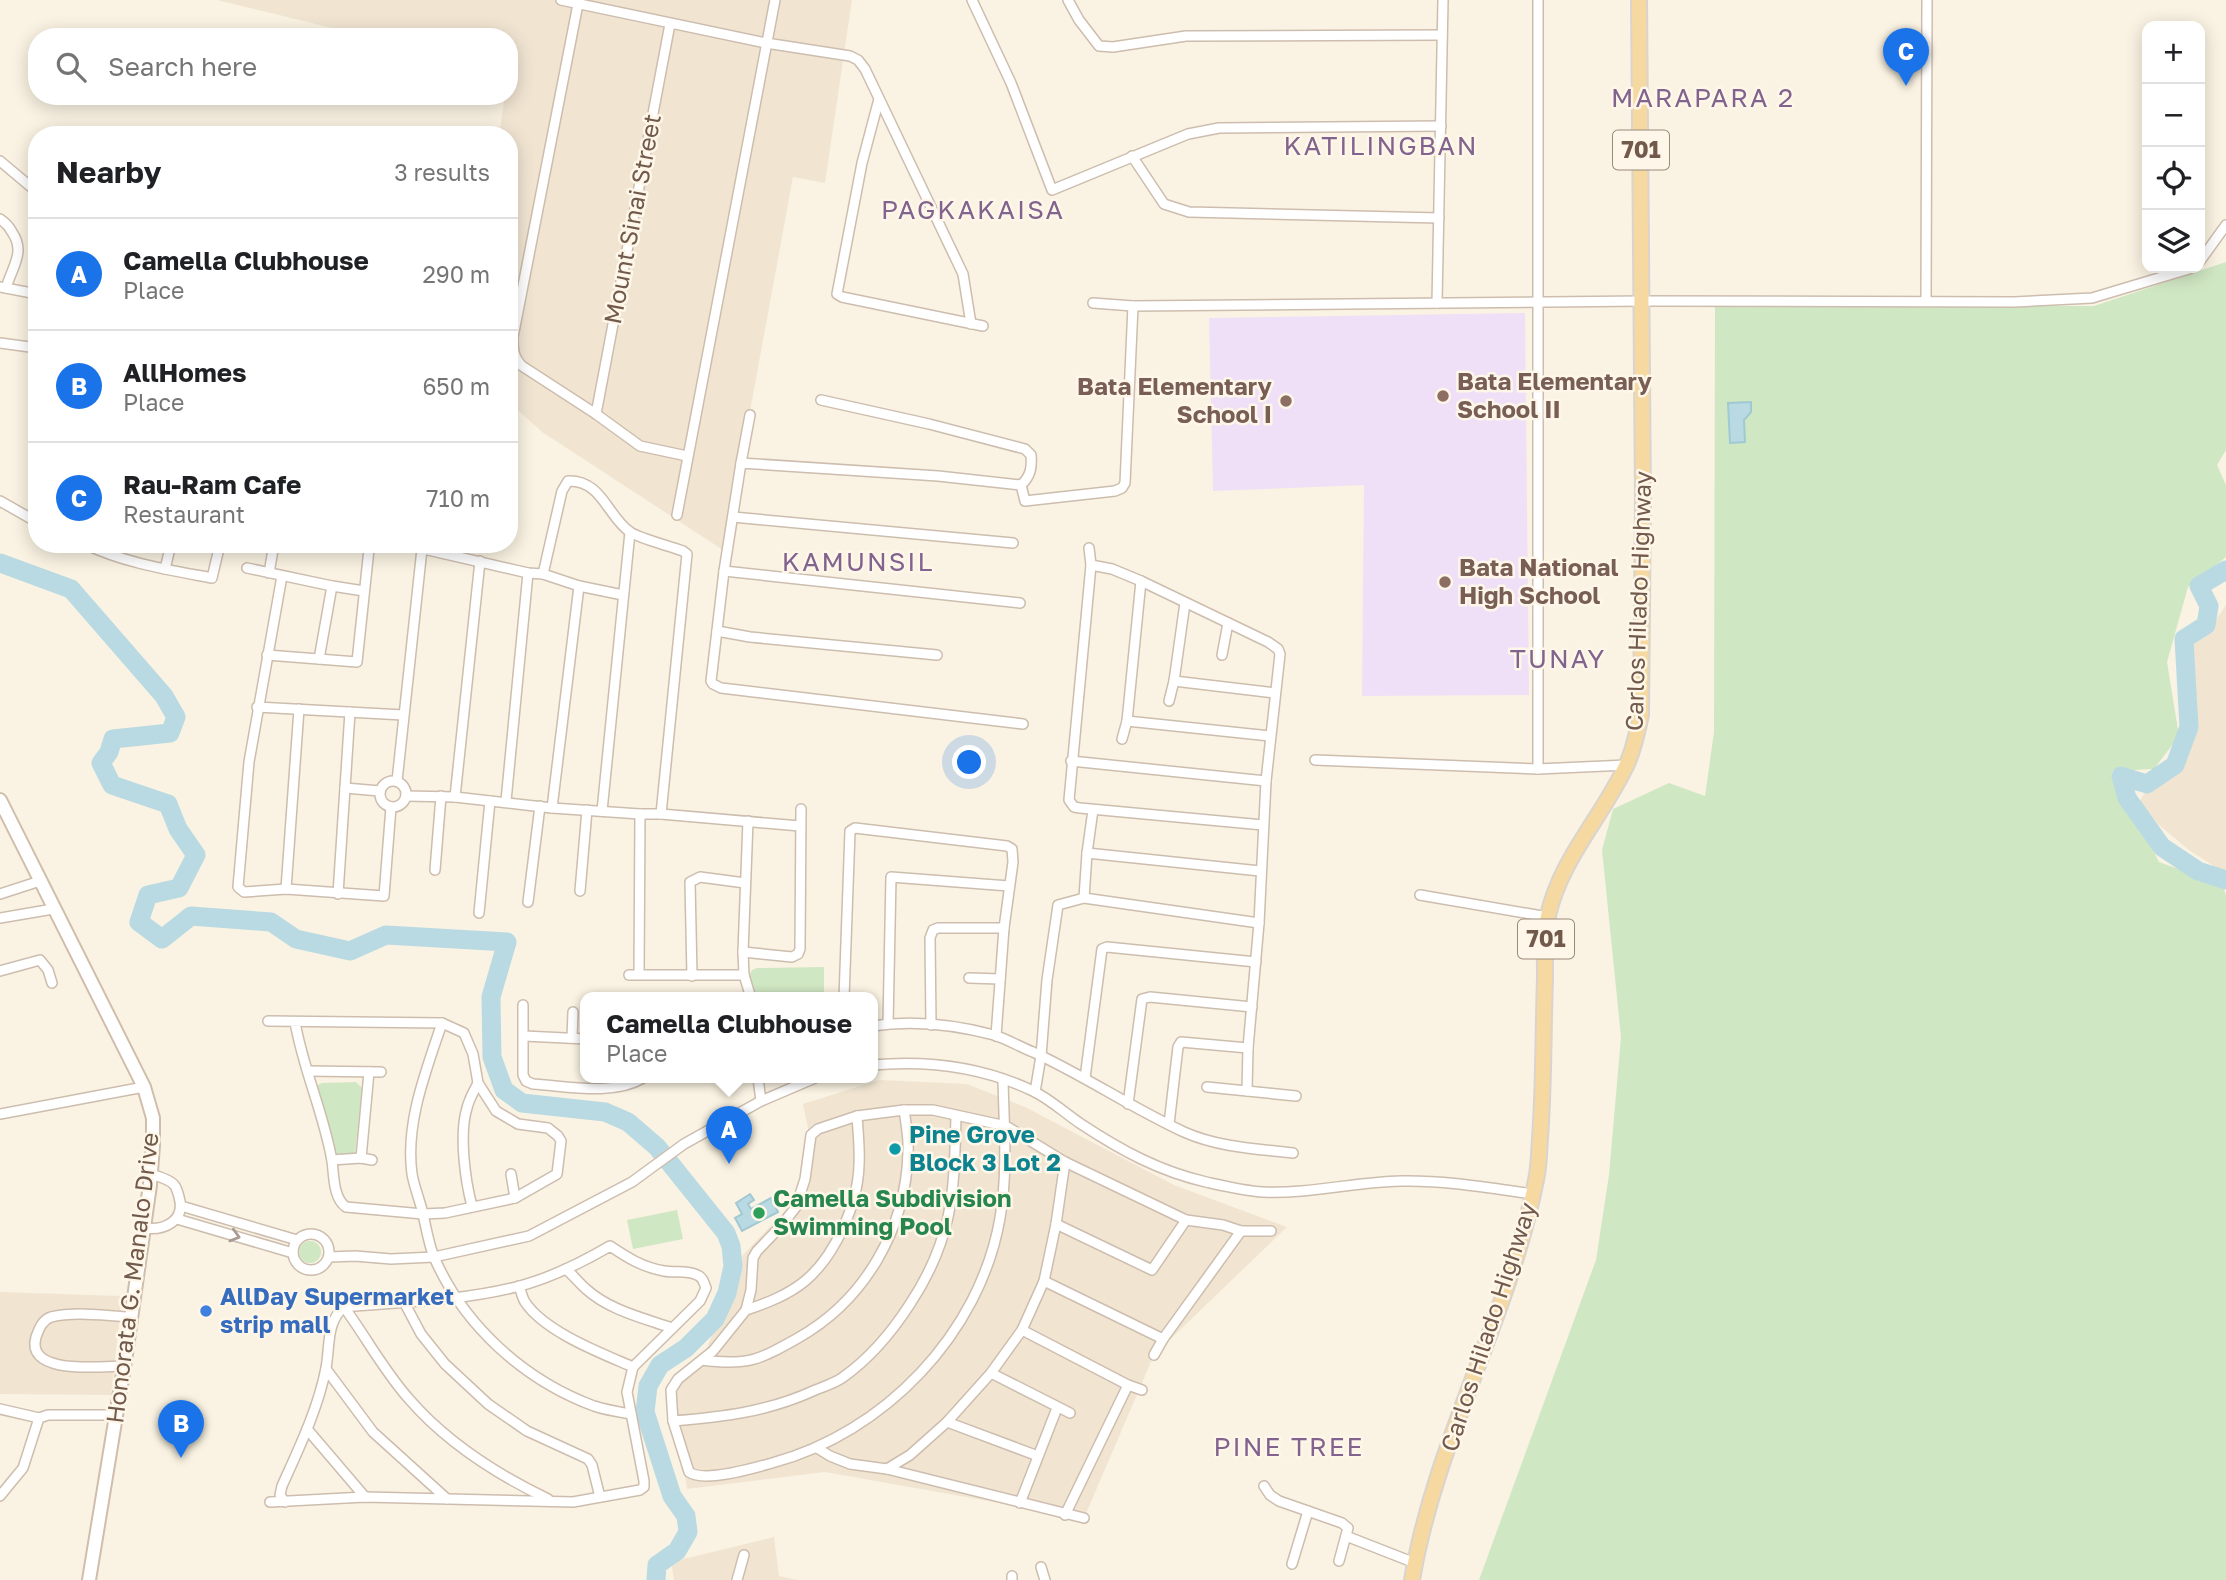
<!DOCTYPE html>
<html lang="en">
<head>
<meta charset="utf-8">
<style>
	body { margin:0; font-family:"Golos Text",sans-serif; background:#f6f6f6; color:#202124 }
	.controls { position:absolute; right:21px; top:21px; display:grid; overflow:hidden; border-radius:14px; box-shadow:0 4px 18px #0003 }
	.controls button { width:63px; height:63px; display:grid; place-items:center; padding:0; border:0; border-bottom:2px solid #e0e0e0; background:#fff; color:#202124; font:35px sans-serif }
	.you { position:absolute; left:970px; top:763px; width:24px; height:24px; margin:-18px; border:5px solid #fff; border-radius:50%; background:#1a73e8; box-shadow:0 0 0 10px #1a73e833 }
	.badge { display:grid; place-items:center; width:46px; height:46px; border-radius:50%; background:#1a73e8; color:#fff; font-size:23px; font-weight:700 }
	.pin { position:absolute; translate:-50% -58px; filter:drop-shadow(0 2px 4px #0008) }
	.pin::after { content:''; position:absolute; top:37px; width:24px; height:21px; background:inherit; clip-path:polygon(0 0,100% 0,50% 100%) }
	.popup { position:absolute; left:580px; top:992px; width:298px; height:91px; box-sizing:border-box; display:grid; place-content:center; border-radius:14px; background:#fff; filter:drop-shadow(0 2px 5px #0005); font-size:23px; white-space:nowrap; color:#757577 }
	.popup b { font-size:26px; color:#202124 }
	.popup::after { content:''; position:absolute; left:50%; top:100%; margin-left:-14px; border:14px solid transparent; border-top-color:#fff }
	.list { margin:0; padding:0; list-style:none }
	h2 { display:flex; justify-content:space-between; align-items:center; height:91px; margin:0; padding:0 28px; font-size:30px }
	h2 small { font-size:23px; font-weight:400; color:#757577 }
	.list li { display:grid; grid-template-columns:46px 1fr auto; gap:21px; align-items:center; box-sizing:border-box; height:112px; padding:0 28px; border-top:2px solid #e0e0e0 }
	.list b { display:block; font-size:26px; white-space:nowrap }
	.list p { margin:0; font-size:23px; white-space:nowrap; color:#757577 }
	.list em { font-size:23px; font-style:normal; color:#757577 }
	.icon { flex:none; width:38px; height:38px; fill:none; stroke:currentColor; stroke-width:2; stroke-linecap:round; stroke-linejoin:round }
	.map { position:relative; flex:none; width:2226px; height:1580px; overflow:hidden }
	.search { position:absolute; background:#fff; box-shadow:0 4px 18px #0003; left:28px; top:28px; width:490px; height:77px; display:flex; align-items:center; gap:18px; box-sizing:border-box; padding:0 24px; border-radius:28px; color:#757577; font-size:26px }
	.panel { position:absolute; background:#fff; box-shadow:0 4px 18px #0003; left:28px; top:126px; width:490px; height:427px; border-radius:28px }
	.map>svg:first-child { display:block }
	.residential { fill:#f1e5d2 }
	.education { fill:#efe0f7 }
	.green { fill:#d0e7c3 }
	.water { fill:#b9dae2; stroke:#a0c9d3; stroke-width:2 }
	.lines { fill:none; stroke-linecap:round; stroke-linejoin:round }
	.river { stroke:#b9dae2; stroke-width:19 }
	.street-casing { stroke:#cdbdae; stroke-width:12 }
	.secondary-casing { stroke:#d0bdab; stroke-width:16 }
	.primary-casing { stroke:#dad4d0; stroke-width:18 }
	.street { stroke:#fff; stroke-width:9 }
	.secondary { stroke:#fff; stroke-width:12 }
	.primary { stroke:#f5d9a0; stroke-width:14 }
	.oneway { stroke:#aa9c93 }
	.education-dot { fill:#8d6e63; stroke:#fef7e9; stroke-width:2.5 }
	.culture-dot { fill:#0f9aa8; stroke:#fef7e9; stroke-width:2.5 }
	.leisure-dot { fill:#2e9e5b; stroke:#fef7e9; stroke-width:2.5 }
	.shop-dot { fill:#3f7fe0; stroke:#fef7e9; stroke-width:2.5 }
	.labels { text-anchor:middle; stroke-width:5; stroke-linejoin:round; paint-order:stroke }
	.shield { fill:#fef7e9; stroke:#9b897a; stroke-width:2 }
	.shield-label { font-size:23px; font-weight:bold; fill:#715a4b }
	.street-label { font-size:24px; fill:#715a4b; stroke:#fef7e9 }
	.education-label { font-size:24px; font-weight:bold; fill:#785e54; stroke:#fef7e9; text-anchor:start }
	.culture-label { font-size:24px; font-weight:bold; fill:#0d838f; stroke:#fef7e9; text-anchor:start }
	.leisure-label { font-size:24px; font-weight:bold; fill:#27864d; stroke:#fef7e9; text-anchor:start }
	.shop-label { font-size:24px; font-weight:bold; fill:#366cbe; stroke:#fef7e9; text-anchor:start }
	.neighbourhood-label { font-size:26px; letter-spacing:2px; fill:#81638d; stroke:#fef7e9 }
</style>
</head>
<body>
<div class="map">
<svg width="2226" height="1580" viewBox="0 0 2226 1580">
	<rect width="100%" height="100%" fill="#faf3e3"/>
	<g class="residential">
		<polygon points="217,0 852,0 825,183 793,177 731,515 723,550 542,432 509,402 509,135 499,135 505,96 509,96 509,37 369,37"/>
		<polygon points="2226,605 2226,874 2189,850 2159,825 2139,803 2147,788 2178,772 2195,729 2189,646 2212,626"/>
		<polygon points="879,1080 967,1084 1025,1107 1174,1185 1287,1227 1154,1355 1084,1518 825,1472 687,1489 671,1390 702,1360 743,1255 803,1192 810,1138 803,1104"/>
		<polygon points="0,1292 122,1296 111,1395 0,1394"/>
		<polygon points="774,1537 779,1576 798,1580 674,1580 671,1562"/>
	</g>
	<polygon class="education" points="1525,313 1529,695 1362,696 1364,485 1213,491 1209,318"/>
	<g class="green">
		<polygon points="2226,262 2226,450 2217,465 2226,485 2226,557 2188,587 2167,662 2179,736 2154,769 2112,771 2127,813 2147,838 2159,862 2223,885 2226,896 2226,1580 1479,1580 1596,1260 1609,1175 1621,1037 1602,850 1613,809 1669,783 1705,796 1714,732 1715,306 2094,306"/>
		<polygon points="824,967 824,998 758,998 749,976 752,970 757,968"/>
		<polygon points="356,1082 362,1088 355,1154 337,1156 333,1154 317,1089 318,1085 322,1083"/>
		<polygon points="677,1210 683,1239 633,1249 627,1220"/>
		<circle cx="310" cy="1252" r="11"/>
	</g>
	<g class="water">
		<polygon points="1751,402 1751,412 1744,420 1745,442 1730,443 1728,403"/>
		<polygon points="750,1194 754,1200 748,1204 751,1209 771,1198 778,1212 742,1231 735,1218 742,1214 736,1203"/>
	</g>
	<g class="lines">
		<g class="river">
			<polyline points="0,563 71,589 164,696 176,717 170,733 113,739 109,752 101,763 112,785 168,804 178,829 196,855 179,888 148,895 139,922 162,939 191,916 271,922 296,939 350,951 386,935 507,942 491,997 492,1057 504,1090 522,1103 605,1112 628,1122 657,1147 726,1233 731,1246 733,1266 727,1293 715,1319 686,1348 660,1365 648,1386 645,1412 672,1496 686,1516 688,1532 677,1551 657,1565 656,1580"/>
			<polyline points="2226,570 2199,586 2209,606 2206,625 2184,639 2189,727 2175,765 2147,784 2121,776 2127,798 2162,847 2198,871 2226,880"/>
		</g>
		<g class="street-casing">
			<g id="street">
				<polyline points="561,0 766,43 850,56 858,60 865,69 963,274 971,324"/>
				<polyline points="972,0 1011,83 1052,190 1188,134 1219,128 1441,126"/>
				<polyline points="1068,0 1079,20 1099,46 1113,47 1186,36 1442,35"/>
				<path d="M578 4 513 337C513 349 513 357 522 366L596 414 640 446 687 456"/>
				<polyline points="879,99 862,163 837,294 842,297 983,326"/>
				<polyline points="1132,156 1164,204 1189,212 1439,218"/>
				<polyline points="0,161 37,192"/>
				<path d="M0 219C6 223 9 226 12 232 26 252 12 267 6 288"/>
				<polyline points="2200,261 2226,225"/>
				<polyline points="0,287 37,294"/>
				<polyline points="1926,301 1927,0"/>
				<polyline points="1093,303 1133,306 1642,301 2014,302 2092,298 2192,268"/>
				<polyline points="1437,303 1443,0"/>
				<polyline points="0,343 37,348"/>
				<path d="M821 400 929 424 1025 449 1031 455C1032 467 1031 476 1021 485"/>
				<polyline points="596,414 670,24"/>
				<polyline points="741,463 750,415"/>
				<polyline points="0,501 37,522"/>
				<polyline points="677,515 775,0"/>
				<polyline points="733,517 1013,543"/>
				<path d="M85 544C124 563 170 570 212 578L220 544"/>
				<polyline points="402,544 528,573 543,574 579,586 623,595"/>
				<polyline points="1089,548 1091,565 1069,800 1074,807 1080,808 1263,825"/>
				<polyline points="1091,565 1112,569 1141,581 1268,642 1278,649 1280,654 1266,781 1259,923 1248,1048 1247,1091"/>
				<polyline points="247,568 332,586"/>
				<polyline points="165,569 171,544"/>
				<polyline points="724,571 1020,603"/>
				<polyline points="269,573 274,544"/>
				<path d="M543 574 562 491 568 481C602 480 607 516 630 532 641 539 670 546 683 551L687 554 661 814"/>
				<polyline points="282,576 249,762 238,887 244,892 286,889 384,896 391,807"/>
				<polyline points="717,631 750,637 937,655"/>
				<polyline points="267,655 357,662 369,549 372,544"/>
				<polyline points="1222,655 1228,623"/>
				<polyline points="319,659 332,586 364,591"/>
				<polyline points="1174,681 1275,693"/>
				<polyline points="1169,701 1174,681 1185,603"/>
				<polyline points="257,707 403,715"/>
				<polyline points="1127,721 1270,736"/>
				<polyline points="1023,724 721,688 713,684 711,681 724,571 741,463 938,476 1021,485 1025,501 1115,491 1122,488 1125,483 1133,306"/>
				<polyline points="1122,739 1127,721 1141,581"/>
				<polyline points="1315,760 1538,769 1627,765"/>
				<polyline points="1071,761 1266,781"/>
				<polyline points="1538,769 1538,0"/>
				<circle cx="393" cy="794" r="13"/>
				<polyline points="397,781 422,549"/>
				<polyline points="345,788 380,791"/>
				<polyline points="406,796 455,797 552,808 640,814 661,814 800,826"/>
				<polyline points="455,797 480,561"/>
				<polyline points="506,801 528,573"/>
				<polyline points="552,808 579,586"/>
				<polyline points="602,811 630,532"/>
				<polyline points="748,821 743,952 744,975 751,998"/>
				<polyline points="1087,853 1260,871"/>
				<polyline points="435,870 441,796"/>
				<polyline points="286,889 299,709"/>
				<polyline points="580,891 587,810"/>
				<polyline points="0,894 40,881"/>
				<polyline points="338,894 350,712"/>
				<polyline points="1420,895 1548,917"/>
				<polyline points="1084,898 1087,853 1093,810"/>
				<polyline points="528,902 540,806"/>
				<polyline points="479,913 490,801"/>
				<polyline points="0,918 53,909"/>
				<polyline points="743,952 792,957 798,954 800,949 801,809"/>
				<polyline points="0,971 40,960 48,970 52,983"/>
				<polyline points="639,974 640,814"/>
				<polyline points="629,975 744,975"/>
				<polyline points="692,976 690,882 700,877 745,883"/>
				<polyline points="969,978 1000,979"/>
				<polyline points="844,998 850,831 855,828 1007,846 1012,849 1013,862 1004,928 996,1036"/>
				<path d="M523 1005V1075L526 1081 533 1084C567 1086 613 1096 643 1078"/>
				<path d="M268 1021 442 1023 464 1033 473 1054 478 1083 496 1111 518 1124 548 1128 558 1136 561 1141 557 1174 515 1198 445 1213 423 1214 346 1207C333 1198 334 1175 332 1161 324 1114 303 1069 295 1022"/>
				<path d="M442 1023C426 1071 405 1123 412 1174 414 1186 419 1198 422 1210 426 1226 428 1242 434 1257 464 1326 524 1380 594 1406 606 1410 619 1412 631 1414"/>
				<polyline points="888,1024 891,877 1009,886"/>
				<polyline points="931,1025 930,938 933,930 938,928 1004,928"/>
				<path d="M872 1026C912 1020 956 1025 994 1035 1007 1039 1020 1047 1033 1052 1085 1076 1132 1108 1184 1132 1217 1147 1257 1149 1293 1153"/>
				<polyline points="524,1036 586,1039"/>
				<polyline points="572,1038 573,1012"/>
				<path d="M872 1065C928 1060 983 1067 1033 1091 1050 1099 1066 1114 1081 1124 1122 1151 1159 1171 1206 1182 1224 1186 1245 1191 1263 1192 1309 1194 1355 1182 1401 1181 1445 1180 1490 1188 1533 1194"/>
				<polyline points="308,1071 381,1072"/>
				<polyline points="758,1078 761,1101"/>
				<polyline points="1085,1078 1102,949 1107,947 1256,962"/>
				<path d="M1003 1080C1004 1126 1008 1172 1000 1218 980 1334 884 1433 772 1463 754 1468 704 1483 689 1472L673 1421 671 1390 678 1379 713 1351 746 1310 751 1290 753 1258 757 1251 781 1226 796 1207 805 1179 811 1135 818 1129 857 1116 904 1110H933L1006 1126 1065 1162 1186 1220 1223 1225 1241 1231H1271"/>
				<polyline points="1207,1087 1296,1096"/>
				<polyline points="1035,1092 1041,1056 1047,980 1058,905 1084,898 1259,923"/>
				<polyline points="1128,1104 1142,999 1150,997 1252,1007"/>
				<polyline points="0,1114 144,1087"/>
				<polyline points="1169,1124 1178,1047 1181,1042 1248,1048"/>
				<polyline points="361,1158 369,1072"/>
				<polyline points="332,1160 361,1158 372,1160"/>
				<polyline points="511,1174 515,1198"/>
				<polyline points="181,1206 297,1240"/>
				<path d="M472 1206C465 1180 459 1134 467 1108 469 1099 474 1091 478 1083"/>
				<polyline points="177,1219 293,1253"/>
				<polyline points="1056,1224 1152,1270 1186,1220"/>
				<path d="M144 1228C164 1231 186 1221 179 1197 179 1196 176 1187 175 1186 170 1179 158 1176 149 1174"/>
				<circle cx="311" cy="1252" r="18"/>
				<polyline points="329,1257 355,1256 391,1259 434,1257 529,1236 632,1182 684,1144 761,1101 815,1078"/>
				<path d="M566 1269C573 1275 579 1283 586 1289 609 1310 643 1318 672 1328"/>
				<polyline points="1044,1281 1163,1339"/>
				<path d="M519 1286C521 1291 522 1297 525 1302 545 1332 601 1353 633 1367"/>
				<polyline points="404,1302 421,1334 445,1364 488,1404 527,1431 588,1459 592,1465 600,1497"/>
				<path d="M344 1307C366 1337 384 1371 409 1399 447 1443 496 1474 548 1499"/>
				<path d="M746 1310C767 1303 788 1295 805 1281 835 1256 858 1204 859 1165 860 1149 858 1132 857 1116"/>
				<polyline points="1022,1330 1128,1385 1142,1390"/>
				<polyline points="1154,1355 1163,1339 1241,1231"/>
				<path d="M702 1360C748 1366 759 1360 798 1338 865 1300 906 1229 908 1152 909 1139 906 1124 904 1110"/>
				<path d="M124 1366C102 1366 25 1376 36 1337 39 1329 42 1320 51 1317 77 1311 105 1316 132 1317"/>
				<polyline points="326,1369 373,1432 447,1499"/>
				<polyline points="991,1373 1070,1413"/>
				<polyline points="0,1409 39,1418"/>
				<path d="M673 1421C722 1417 767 1412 813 1391 822 1387 833 1384 842 1378 869 1359 892 1332 910 1304 928 1277 941 1248 948 1217 955 1184 955 1150 956 1116"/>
				<polyline points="947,1422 1038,1456"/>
				<polyline points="307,1429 365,1497"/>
				<polyline points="817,1448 830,1456 850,1464 887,1469 1084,1518"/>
				<polyline points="887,1469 910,1455 947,1422 991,1373 1022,1330 1044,1281 1056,1224 1065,1162"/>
				<polyline points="1264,1486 1270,1495 1279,1501 1342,1523 1348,1528 1339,1561"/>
				<polyline points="0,1496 23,1468 39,1418 48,1415 116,1415"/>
				<path d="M270 1502 365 1497 573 1502 640 1490 644 1487V1481L627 1392 633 1367 700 1301 706 1288C704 1283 703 1277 697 1275 688 1270 675 1273 664 1271 642 1267 628 1258 610 1246 581 1263 548 1279 516 1287 460 1301 401 1302 344 1307 326 1322 330 1347 326 1368 318 1409 299 1448 282 1486L280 1495 285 1502"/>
				<polyline points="1020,1503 1057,1408"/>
				<polyline points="1065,1515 1128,1385"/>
				<polyline points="1346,1536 1415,1563"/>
				<polyline points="1292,1564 1308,1511"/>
				<polyline points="1041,1567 1045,1580"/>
				<polyline points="1012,1576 1012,1580"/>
				<polyline points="737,1580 744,1555"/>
			</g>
		</g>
		<g class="secondary-casing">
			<polyline id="secondary" points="0,800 144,1087 153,1118 153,1145 150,1185 125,1361 89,1580"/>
		</g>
		<g class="primary-casing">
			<path id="primary" d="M1412 1580C1435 1442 1509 1317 1536 1180 1539 1167 1539 1152 1540 1138 1544 1085 1543 1032 1545 979 1545 959 1544 936 1548 916 1560 860 1602 817 1626 766 1634 750 1637 732 1641 715L1643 500 1639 0"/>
		</g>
		<use href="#street" class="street"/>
		<use href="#secondary" class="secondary"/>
		<use href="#primary" class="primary"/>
	</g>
	<defs><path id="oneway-chevron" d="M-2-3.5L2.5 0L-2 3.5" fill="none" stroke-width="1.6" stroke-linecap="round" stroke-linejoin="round" transform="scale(1.75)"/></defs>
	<use class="oneway" href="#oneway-chevron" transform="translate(235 1236) rotate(16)"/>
	<g class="education-dot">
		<circle cx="1443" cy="396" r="7"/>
		<circle cx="1286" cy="401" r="7"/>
		<circle cx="1445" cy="582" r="7"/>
	</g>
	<circle class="culture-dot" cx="895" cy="1149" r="7"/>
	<circle class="leisure-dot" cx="759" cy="1213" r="7"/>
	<circle class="shop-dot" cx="206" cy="1311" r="7"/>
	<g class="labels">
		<g class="shield">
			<rect x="1613" y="130.5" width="56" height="39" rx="5"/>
			<rect x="1518" y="919.5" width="56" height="39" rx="5"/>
		</g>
		<g class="shield-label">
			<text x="1641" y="158">701</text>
			<text x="1546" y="947">701</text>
		</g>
		<g class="street-label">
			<text transform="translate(633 219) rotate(-79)" y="8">Mount Sinai Street</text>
			<text transform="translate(1639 601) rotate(-88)" y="8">Carlos Hilado Highway</text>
			<text transform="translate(133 1278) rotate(-83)" y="8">Honorata G. Manalo Drive</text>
			<text transform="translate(1489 1327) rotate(-72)" y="8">Carlos Hilado Highway</text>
		</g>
		<g class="education-label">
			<text x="1457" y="390">Bata Elementary<tspan x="1457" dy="28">School II</tspan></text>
			<text x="1272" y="395" text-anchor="end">Bata Elementary<tspan x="1272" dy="28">School I</tspan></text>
			<text x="1459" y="576">Bata National<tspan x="1459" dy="28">High School</tspan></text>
		</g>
		<g class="culture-label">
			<text x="909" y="1143">Pine Grove<tspan x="909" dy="28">Block 3 Lot 2</tspan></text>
		</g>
		<g class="leisure-label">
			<text x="773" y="1207">Camella Subdivision<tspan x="773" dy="28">Swimming Pool</tspan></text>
		</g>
		<g class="shop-label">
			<text x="220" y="1305">AllDay Supermarket<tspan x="220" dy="28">strip mall</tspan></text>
		</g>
		<g class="neighbourhood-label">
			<text x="1703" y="107">MARAPARA 2</text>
			<text x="1381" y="155">KATILINGBAN</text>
			<text x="973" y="219">PAGKAKAISA</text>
			<text x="858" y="571">KAMUNSIL</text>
			<text x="1558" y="668">TUNAY</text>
			<text x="1289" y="1456">PINE TREE</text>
		</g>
	</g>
</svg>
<div class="controls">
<button>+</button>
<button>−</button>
<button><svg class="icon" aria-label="locate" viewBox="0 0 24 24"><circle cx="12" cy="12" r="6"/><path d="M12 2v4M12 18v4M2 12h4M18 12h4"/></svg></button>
<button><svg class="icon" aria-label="layers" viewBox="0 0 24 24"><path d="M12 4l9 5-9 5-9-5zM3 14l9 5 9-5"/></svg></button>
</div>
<div class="you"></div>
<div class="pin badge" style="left:729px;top:1164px">A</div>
<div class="popup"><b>Camella Clubhouse</b>Place</div>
<div class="pin badge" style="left:181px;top:1458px">B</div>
<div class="pin badge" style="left:1906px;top:86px">C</div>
<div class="search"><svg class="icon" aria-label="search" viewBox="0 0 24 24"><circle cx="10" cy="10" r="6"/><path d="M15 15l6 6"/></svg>Search here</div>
<section class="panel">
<h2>Nearby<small>3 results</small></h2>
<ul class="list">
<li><span class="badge">A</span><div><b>Camella Clubhouse</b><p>Place</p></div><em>290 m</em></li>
<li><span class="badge">B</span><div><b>AllHomes</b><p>Place</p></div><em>650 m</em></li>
<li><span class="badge">C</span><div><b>Rau-Ram Cafe</b><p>Restaurant</p></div><em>710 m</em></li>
</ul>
</section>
</div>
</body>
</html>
